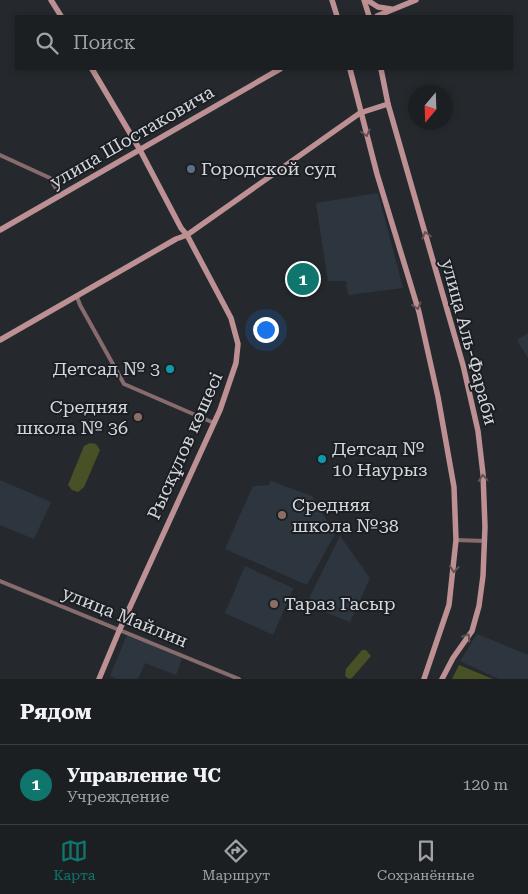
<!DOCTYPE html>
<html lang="ru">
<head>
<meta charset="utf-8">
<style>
	body { margin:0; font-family:"Roboto Serif",serif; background:#25272a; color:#f1f3f6 }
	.compass { position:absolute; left:408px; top:85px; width:45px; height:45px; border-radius:50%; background:#1c1f22; box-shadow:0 2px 8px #0003; rotate:199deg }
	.you { position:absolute; left:265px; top:329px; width:18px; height:18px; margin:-12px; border:4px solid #fff; border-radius:50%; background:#1a73e8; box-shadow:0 0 0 8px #1a73e833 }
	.badge { display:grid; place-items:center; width:32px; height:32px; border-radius:50%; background:#0f766e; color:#fff; font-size:16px; font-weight:700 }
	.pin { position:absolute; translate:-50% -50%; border:2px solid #fff; box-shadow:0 1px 5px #0006 }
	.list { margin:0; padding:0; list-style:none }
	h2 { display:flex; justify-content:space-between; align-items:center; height:65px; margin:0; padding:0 20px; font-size:21px }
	h2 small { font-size:16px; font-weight:400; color:#a0a2a5 }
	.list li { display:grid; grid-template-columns:32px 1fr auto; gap:15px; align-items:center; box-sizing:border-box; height:80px; padding:0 20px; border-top:1px solid #3a3d40 }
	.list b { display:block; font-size:19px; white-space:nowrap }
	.list p { margin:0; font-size:16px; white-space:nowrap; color:#a0a2a5 }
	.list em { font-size:16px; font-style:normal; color:#a0a2a5 }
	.icon { flex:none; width:28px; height:28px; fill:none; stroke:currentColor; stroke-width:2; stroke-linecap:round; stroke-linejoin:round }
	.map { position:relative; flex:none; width:528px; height:679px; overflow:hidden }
	.search { position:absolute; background:#1c1f22; box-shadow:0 2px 8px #0003; left:15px; right:15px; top:15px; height:55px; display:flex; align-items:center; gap:12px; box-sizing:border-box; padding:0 18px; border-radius:0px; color:#a0a2a5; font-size:19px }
	.sheet { height:145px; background:#1c1f22 }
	nav { display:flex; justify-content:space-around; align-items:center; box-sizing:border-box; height:70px; border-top:1px solid #3a3d40; background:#1c1f22; font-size:14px; color:#a0a2a5 }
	nav a { display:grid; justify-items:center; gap:2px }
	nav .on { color:#0f766e }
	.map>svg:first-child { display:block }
	.built { fill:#2d363f }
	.green { fill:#475125 }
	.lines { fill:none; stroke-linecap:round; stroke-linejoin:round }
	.street { stroke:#876b6d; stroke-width:4 }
	.secondary { stroke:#bd9093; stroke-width:5.5 }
	.oneway { stroke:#645256 }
	.service-dot { fill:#5c6f8a; stroke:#1b1f24; stroke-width:2 }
	.culture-dot { fill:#0f9aa8; stroke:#1b1f24; stroke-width:2 }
	.education-dot { fill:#8d6e63; stroke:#1b1f24; stroke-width:2 }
	.labels { text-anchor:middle; stroke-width:4; stroke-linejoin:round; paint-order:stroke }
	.street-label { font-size:18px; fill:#d5d8db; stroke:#1b1f24 }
	.poi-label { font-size:18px; fill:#d5d8db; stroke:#1b1f24; text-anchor:start }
</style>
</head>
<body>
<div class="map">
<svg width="528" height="679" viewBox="0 0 528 679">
	<rect width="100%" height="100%" fill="#25292e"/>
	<g class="built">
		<polygon points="378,193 403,288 348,295 346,281 328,281 316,203"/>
		<polygon points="528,333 528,358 517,340"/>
		<polygon points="0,480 51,502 34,539 0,525"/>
		<polygon points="271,481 312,496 335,534 307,585 225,549 253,486 269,485"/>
		<polygon points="340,536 370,578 350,622 307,605 311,594"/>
		<polygon points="245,566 295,589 293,589 273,635 225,613"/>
		<polygon points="477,634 528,655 528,679 499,679 460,661"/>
		<polygon points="127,635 182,658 176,675 145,663 138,679 117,679 110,676"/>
	</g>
	<g class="green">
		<polygon points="90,443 96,444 100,450 84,487 78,492 72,490 68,485 84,446"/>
		<polygon points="362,650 366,650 371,656 352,678 349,679 345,676 346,669"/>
		<polygon points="459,665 493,679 452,679"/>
	</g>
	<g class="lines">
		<g class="street">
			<polyline points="0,155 50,178 60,196"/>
			<polyline points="77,297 80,305 124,384 214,423"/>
			<polyline points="456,540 485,541"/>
			<polyline points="0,581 239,679"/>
		</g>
		<g class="secondary">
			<polyline points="51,0 61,16"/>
			<polyline points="332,0 337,16"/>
			<polyline points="364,0 369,16"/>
			<polyline points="367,0 378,7 391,9"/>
			<polyline points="377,16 416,0"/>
			<polyline points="92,69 140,150 181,228 187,235 231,318 238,344 236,363 220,410 119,631 99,679"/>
			<polyline points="350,69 377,174 419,312 438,397 454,487 456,540 449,605 424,679"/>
			<polyline points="381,69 388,104 463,365 478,431 483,474 485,527 483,576 479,606 472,631 453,658 442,679"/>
			<polyline points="0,230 280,69"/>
			<polyline points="0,340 176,239 187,235 360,113 388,104"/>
		</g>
	</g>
	<defs><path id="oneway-chevron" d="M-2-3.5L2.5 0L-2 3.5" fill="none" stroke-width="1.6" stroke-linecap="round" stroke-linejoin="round" transform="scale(1.25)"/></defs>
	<g class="oneway">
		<use href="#oneway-chevron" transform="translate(366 133) rotate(75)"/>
		<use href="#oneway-chevron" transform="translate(426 235) rotate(-106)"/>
		<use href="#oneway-chevron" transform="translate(417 306) rotate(73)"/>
		<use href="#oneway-chevron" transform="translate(483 478) rotate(-95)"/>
		<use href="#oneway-chevron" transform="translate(454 569) rotate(97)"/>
		<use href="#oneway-chevron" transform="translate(467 637) rotate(-56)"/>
	</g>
	<circle class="service-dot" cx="191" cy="169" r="5"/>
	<g class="culture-dot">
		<circle cx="170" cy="369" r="5"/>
		<circle cx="322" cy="459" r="5"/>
	</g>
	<g class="education-dot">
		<circle cx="138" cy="417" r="5"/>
		<circle cx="282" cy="515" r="5"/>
		<circle cx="274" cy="604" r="5"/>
	</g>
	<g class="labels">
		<g class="street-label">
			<text transform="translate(132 137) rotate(-30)" y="6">улица Шостаковича</text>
			<text transform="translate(469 342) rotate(75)" y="6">улица Аль-Фараби</text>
			<text transform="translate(185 446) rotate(-66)" y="6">Рысқұлов көшесі</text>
			<text transform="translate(125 617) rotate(22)" y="6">улица Майлин</text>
		</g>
		<g class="poi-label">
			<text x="201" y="175">Городской суд</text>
			<text x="160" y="375" text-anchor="end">Детсад № 3</text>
			<text x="128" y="413" text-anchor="end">Средняя<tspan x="128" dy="21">школа № 36</tspan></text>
			<text x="332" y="455">Детсад №<tspan x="332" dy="21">10 Наурыз</tspan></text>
			<text x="292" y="511">Средняя<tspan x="292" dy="21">школа №38</tspan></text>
			<text x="284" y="610">Тараз Гасыр</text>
		</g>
	</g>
</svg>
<svg class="compass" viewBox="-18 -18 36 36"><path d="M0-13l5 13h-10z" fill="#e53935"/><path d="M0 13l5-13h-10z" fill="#a0a2a5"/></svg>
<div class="you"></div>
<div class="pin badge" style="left:303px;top:279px">1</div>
<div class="search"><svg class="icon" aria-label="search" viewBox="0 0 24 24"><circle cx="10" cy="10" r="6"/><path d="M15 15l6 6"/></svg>Поиск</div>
</div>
<section class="sheet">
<h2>Рядом<small></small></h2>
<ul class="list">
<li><span class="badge">1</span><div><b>Управление ЧС</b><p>Учреждение</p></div><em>120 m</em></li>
</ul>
</section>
<nav>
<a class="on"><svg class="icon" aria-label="map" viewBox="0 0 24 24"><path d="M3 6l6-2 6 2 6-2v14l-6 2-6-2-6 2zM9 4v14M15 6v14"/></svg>Карта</a>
<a><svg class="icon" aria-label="directions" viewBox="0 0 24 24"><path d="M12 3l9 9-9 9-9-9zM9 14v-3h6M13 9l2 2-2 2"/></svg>Маршрут</a>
<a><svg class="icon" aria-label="saved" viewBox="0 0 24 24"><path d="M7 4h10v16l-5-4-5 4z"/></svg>Сохранённые</a>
</nav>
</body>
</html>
